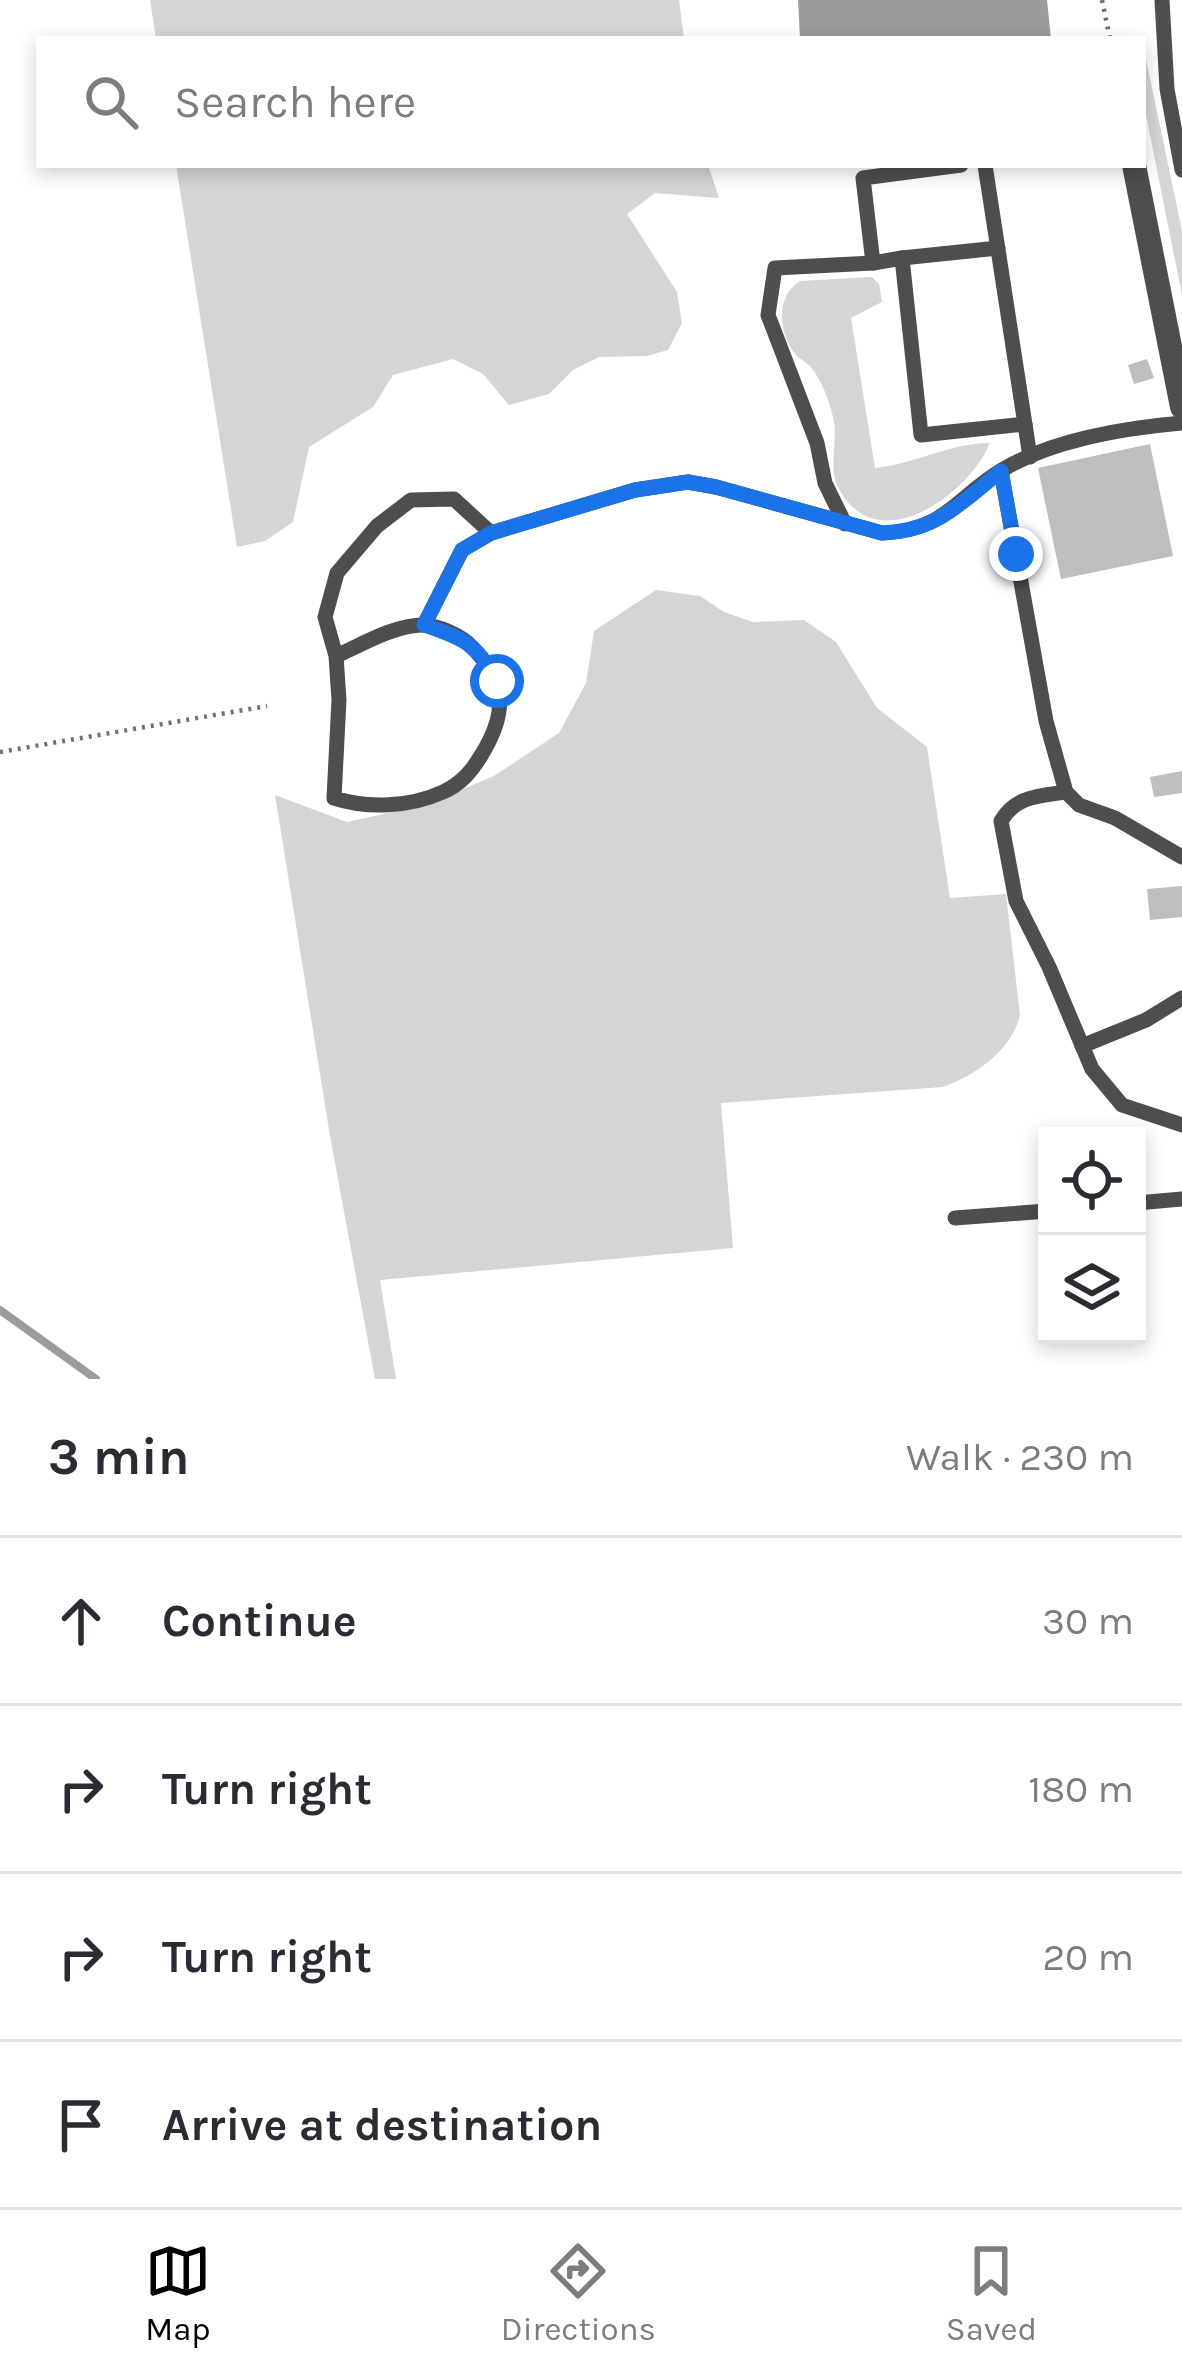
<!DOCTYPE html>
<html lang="en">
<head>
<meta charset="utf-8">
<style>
	body { margin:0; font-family:Karla,sans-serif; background:#f7f7f7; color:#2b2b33 }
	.controls { position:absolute; right:36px; bottom:36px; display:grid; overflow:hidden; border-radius:0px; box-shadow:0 6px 18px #0003 }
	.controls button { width:108px; height:108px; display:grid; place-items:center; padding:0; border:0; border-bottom:3px solid #e1e1e2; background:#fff; color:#2b2b33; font:60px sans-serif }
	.stop { position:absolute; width:36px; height:36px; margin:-27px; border:9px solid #1a73e8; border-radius:50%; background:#fff }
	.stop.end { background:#1a73e8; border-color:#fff; box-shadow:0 3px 12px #0008 }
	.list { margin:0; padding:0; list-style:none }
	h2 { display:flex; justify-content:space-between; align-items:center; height:156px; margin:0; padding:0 48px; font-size:51px }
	h2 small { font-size:39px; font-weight:400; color:#7c7c81 }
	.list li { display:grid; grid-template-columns:78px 1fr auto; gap:36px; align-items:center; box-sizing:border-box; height:168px; padding:0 48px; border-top:3px solid #e1e1e2 }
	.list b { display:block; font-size:45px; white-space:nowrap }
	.list em { font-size:39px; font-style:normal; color:#7c7c81 }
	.icon { flex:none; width:66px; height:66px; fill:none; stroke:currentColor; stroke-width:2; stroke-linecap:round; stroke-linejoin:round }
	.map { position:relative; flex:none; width:1182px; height:1379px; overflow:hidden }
	.search { position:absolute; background:#fff; box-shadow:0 6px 18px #0003; left:36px; right:36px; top:36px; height:132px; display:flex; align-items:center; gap:30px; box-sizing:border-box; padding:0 42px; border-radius:0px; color:#7c7c81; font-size:45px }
	.sheet { height:828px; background:#fff }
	nav { display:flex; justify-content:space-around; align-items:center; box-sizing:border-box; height:168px; border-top:3px solid #e1e1e2; background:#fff; font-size:33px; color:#7c7c81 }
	nav a { display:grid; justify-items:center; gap:6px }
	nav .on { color:#000 }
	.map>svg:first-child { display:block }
	.green { fill:#d5d5d5 }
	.water { fill:#9c9c9c }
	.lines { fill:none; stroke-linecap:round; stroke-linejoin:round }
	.stream { stroke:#9c9c9c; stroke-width:8 }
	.building { fill:#bebebe }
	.path { stroke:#707070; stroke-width:4.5; stroke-dasharray:3 6; stroke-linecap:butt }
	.lane { stroke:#4e4e4e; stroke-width:15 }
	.street { stroke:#4e4e4e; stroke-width:24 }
	.route { stroke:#1a73e8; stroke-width:15 }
</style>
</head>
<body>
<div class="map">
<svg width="1182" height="1379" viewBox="0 0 1182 1379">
	<rect width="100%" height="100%" fill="#fff"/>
	<g class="green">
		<polygon points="150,0 679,0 684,39 156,39"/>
		<polygon points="1143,45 1182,231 1182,295 1143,100"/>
		<polygon points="176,165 708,165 719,198 655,193 627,214 677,292 682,323 668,350 647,356 599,357 573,370 549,394 509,405 483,374 453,359 393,375 373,407 309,447 293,522 265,541 237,547"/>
		<path d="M872 277 879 284 882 302 851 318 875 468C915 464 950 443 990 443 969 494 878 561 839 489 827 467 839 442 833 417 829 400 821 379 810 366 806 362 800 359 796 355 778 333 775 297 800 281Z"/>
		<path d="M656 590 700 596 724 612 753 622 804 620 836 642 877 708 927 747 950 898 1006 894 1020 1015C1012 1050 976 1075 943 1087L721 1103 733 1248 380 1280 396 1379H375L330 1136 275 795 347 822 425 805 494 776 559 733 586 683 594 631Z"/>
	</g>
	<polygon class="water" points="798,0 1047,0 1051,39 800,39"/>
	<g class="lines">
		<polyline class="stream" points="0,1310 96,1379"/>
	</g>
	<g class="building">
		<polygon points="1147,359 1154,378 1134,384 1128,365"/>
		<polygon points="1150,444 1173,556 1061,579 1038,468"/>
		<polygon points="1182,771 1182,793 1154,797 1150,777"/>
		<polygon points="1182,886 1182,917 1150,920 1147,889"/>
	</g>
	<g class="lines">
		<g class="path">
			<polyline points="1102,0 1110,39"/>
			<polyline points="0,752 267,706"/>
		</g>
		<g class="lane">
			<polyline points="1162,0 1167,89 1182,170"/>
			<polyline points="985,165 1030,457"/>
			<polyline points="902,258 998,248"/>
			<polyline points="873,263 902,258 921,435 1025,424"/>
			<polyline points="1001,471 1046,721 1066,792 1079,805 1115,818 1182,857"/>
			<polyline points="845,524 825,483 817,443 768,315 775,268 873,263 863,178 961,165"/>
			<path d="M424 625 462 550 491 533 635 490 688 482 716 487 882 533C945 531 954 499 1002 470 1052 440 1125 428 1182 423"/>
			<path d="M336 656C361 645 394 625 423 625 438 625 462 636 472 647 507 683 507 713 482 754 472 771 461 784 443 792 410 807 368 809 334 798L339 700 336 656 325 617 337 573 377 526 411 500 454 499 491 533"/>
			<path d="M1066 792C1040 796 1015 796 1001 821L1016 901 1049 967 1092 1069 1122 1105 1182 1125"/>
			<polyline points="1082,1046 1146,1020 1182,998"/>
			<polyline points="1137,1203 1182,1199"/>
			<polyline points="955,1218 1047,1211"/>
		</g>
		<polyline class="street" points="1134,165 1182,407"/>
	</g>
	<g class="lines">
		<path class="route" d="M497 681C477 644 463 638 424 625L462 550 491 533 635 490 688 482 716 487 882 533C938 531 960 503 1001 471L1016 554"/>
	</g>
</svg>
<div class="controls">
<button><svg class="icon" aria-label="locate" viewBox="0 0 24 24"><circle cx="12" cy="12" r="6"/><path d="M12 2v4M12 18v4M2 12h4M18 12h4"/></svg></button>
<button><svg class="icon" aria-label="layers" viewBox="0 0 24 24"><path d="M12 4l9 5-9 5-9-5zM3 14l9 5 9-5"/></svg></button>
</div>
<div class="stop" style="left:497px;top:681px"></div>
<div class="stop end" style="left:1016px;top:554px"></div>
<div class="search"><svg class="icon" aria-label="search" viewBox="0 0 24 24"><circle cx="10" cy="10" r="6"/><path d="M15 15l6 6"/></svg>Search here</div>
</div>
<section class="sheet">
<h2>3 min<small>Walk · 230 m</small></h2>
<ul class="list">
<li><svg class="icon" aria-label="ahead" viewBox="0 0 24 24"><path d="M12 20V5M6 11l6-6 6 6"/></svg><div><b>Continue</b></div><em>30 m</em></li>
<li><svg class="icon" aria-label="right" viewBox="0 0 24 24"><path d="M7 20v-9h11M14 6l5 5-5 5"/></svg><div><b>Turn right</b></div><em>180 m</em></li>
<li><svg class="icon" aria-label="right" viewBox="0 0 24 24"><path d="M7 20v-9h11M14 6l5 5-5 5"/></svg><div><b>Turn right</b></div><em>20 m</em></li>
<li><svg class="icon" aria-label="arrive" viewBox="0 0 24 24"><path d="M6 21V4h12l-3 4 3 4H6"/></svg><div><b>Arrive at destination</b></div></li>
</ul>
</section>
<nav>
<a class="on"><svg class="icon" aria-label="map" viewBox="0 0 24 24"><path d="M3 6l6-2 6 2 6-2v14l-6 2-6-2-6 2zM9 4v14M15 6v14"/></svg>Map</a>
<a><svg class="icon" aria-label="directions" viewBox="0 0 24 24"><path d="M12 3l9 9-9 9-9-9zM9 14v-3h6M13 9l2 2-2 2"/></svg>Directions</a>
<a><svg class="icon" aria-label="saved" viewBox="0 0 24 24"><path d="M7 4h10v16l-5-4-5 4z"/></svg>Saved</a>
</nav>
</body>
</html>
